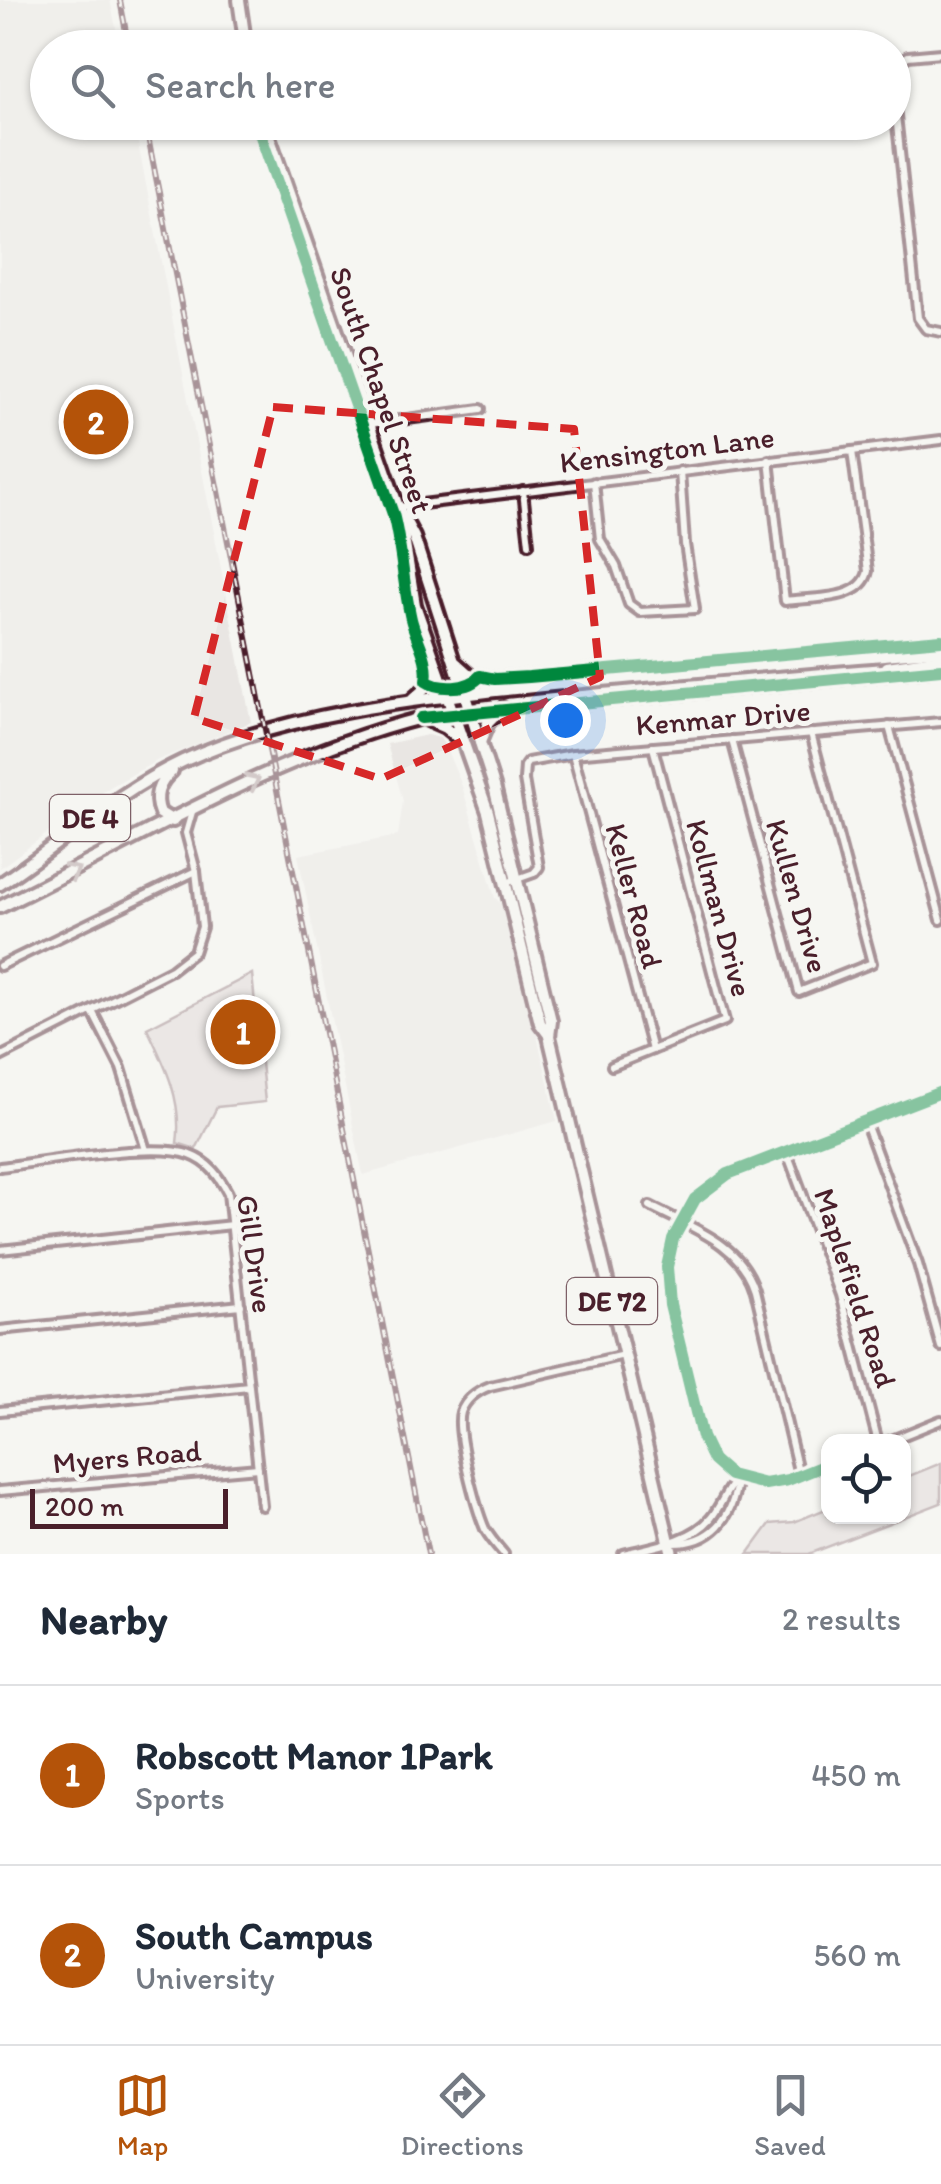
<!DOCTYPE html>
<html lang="en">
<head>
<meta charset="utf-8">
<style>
	body { margin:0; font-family:Itim,sans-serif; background:#f2f2f3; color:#1f2937 }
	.controls { position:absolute; right:30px; bottom:30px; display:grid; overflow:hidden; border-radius:20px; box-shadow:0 2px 8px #0004 }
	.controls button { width:90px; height:90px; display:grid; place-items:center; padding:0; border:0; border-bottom:2px solid #e0e1e3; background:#fff; color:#1f2937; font:50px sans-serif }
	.scale { position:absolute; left:30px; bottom:25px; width:198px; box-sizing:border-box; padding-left:10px; border:5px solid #4a1f2b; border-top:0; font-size:28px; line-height:35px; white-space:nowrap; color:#4a1f2b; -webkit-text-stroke:8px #f6f6f2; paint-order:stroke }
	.you { position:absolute; left:565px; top:720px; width:35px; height:35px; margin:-25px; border:8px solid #fff; border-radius:50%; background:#1a73e8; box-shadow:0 0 0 15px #1a73e833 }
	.badge { display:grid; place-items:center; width:65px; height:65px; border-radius:50%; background:#b45309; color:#fff; font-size:32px; font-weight:700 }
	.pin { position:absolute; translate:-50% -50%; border:5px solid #fff; box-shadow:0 2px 10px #0006 }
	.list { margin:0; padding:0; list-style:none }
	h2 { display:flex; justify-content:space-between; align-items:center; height:130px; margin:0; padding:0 40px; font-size:42px }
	h2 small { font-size:32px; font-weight:400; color:#747a83 }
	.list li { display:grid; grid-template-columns:65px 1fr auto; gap:30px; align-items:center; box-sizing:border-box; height:180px; padding:0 40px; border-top:2px solid #e0e1e3 }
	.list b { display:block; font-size:38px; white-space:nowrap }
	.list p { margin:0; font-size:32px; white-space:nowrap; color:#747a83 }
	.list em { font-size:32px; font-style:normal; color:#747a83 }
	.icon { flex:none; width:55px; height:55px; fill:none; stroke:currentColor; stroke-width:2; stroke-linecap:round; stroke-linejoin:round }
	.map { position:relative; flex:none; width:941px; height:1554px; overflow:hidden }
	.search { position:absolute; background:#fff; box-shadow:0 2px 8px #0004; left:30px; right:30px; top:30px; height:110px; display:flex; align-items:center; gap:25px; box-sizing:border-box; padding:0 35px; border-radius:55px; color:#747a83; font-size:38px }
	.sheet { height:490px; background:#fff }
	nav { display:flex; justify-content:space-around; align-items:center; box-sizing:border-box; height:140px; border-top:2px solid #e0e1e3; background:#fff; font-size:28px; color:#747a83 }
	nav a { display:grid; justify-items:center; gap:5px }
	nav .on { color:#b45309 }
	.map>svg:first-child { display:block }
	.built { fill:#e9e6e3 }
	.green { fill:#ddd6d5; stroke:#947a80; stroke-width:2.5 }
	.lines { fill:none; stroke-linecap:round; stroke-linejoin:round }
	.minor-casing { stroke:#4a1f2b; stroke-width:14 }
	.primary-casing { stroke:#4a1f2b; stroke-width:18 }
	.minor { stroke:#f6f6f2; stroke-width:6 }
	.primary { stroke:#f6f6f2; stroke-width:10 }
	.rail-casing { stroke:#4a1f2b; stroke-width:6 }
	.rail { stroke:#f6f6f2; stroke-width:2.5; stroke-dasharray:8; stroke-linecap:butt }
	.cycleway-casing { stroke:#f6f6f2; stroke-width:19 }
	.cycleway { stroke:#00873e; stroke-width:12 }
	.oneway { stroke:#a99598 }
	.marked { fill:none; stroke:#d62828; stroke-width:8; stroke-dasharray:20 12; stroke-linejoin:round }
	.labels { text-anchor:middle; stroke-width:10; stroke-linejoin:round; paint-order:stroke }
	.shield { fill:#f6f6f2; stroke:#7e6067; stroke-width:2.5 }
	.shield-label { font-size:28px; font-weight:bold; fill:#4a1f2b }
	.street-label { font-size:30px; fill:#4a1f2b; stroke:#f6f6f2 }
</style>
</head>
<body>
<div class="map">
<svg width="941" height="1554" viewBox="0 0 941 1554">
	<rect width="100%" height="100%" fill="#f6f6f2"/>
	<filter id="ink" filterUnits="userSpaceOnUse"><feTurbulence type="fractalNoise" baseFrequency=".01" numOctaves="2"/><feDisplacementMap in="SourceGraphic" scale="20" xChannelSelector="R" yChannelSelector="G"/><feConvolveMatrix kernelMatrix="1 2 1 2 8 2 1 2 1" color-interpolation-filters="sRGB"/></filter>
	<g filter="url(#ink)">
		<g class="built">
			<polygon points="0,0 110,0 120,47 48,48 48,122 134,123 251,722 158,760 110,787 0,868"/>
			<polygon points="427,735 440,738 445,746 462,786 495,898 507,909 557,1121 363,1175 298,855 398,836 403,801 387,744"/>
		</g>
		<g class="green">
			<path d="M252 974 265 1102 217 1107 196 1149 177 1143C183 1101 165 1065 147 1028Z"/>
			<polygon points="941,1463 941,1503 809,1554 748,1554 770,1524 794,1522 828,1508 828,1516 904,1516 904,1478"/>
		</g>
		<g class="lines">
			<g class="minor-casing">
				<g id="minor">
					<polyline points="894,66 908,56 941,53"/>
					<polyline points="894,97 918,318 926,329 941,332"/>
					<polyline points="370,424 481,409"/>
					<path d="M769 460 785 601C810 597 862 602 868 571L852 451"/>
					<polyline points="594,482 600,539 616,566 629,604 640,612 695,609 685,544 680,471"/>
					<polyline points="523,491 529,544"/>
					<polyline points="398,507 941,440"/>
					<polyline points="889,726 941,920"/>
					<polyline points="732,740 799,992 872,963 811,733"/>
					<polyline points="573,754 652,1050"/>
					<polyline points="506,883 534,873 539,867 524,780 525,766 528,762 573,754 941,722"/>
					<polyline points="0,966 196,871"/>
					<polyline points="92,1011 121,1068 146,1150"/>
					<polyline points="0,1057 171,970 194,952 202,927 196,871 186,833 192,812"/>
					<polyline points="612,1066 725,1021 653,747"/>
					<polyline points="865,1121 918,1264 941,1347"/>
					<polyline points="786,1150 840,1295 878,1442"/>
					<path d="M0 1167C42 1162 155 1141 190 1155 209 1162 219 1176 228 1193L262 1506"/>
					<path d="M650 1206C690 1227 741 1243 755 1290L799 1475"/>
					<polyline points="0,1250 232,1225"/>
					<polyline points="0,1330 241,1305"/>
					<polyline points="0,1411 249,1386"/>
					<polyline points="887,1442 941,1420"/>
					<polyline points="828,1464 788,1480 765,1484 730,1475 713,1460 702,1437 670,1305 667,1267 673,1239 695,1199 728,1174 941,1092"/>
					<polyline points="0,1491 258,1468"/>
					<path d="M672 1543C712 1544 733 1518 737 1480"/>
					<path d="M504 1554C497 1546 490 1538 485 1529 476 1508 455 1431 461 1412 466 1398 477 1391 490 1386L624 1355"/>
					<path d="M623 1554C651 1547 691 1542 711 1518 721 1506 725 1491 737 1478"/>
				</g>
			</g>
			<g class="primary-casing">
				<g id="primary">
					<polyline points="239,0 246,48"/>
					<polyline points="264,122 398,507 414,537 494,786 551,1021 549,1036 672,1554"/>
					<polyline points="401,520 415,605 488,812 540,1023 549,1035"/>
					<polyline points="456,663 476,681 501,688"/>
					<polyline points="887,667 941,659"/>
					<polyline points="413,699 430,684 436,665"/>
					<polyline points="422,718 445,728 463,743"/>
					<polyline points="480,742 488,723 503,708"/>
					<path d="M172 771C159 782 153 796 160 813L173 821"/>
					<path d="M0 884C62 843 115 793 183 761 286 713 412 700 524 688 663 673 802 662 941 650"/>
					<path d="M0 907C137 840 273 756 421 718L941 669"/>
				</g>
			</g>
			<use href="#minor" class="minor"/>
			<use href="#primary" class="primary"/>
			<g class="rail-casing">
				<g id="rail">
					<polyline points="120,0 129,48"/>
					<polyline points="145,122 428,1554"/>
				</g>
			</g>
			<use href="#rail" class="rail"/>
			<g class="cycleway-casing">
				<g id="cycleway">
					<path d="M256 122 393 514C402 549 403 584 411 619 416 640 430 659 426 681 439 690 469 690 480 676L495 679 529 677 941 640"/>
					<polyline points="421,718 941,669"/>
					<polyline points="828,1464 788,1480 765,1484 730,1475 713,1460 702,1437 670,1305 667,1267 673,1239 695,1199 728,1174 941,1092"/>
				</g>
			</g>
			<use href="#cycleway" class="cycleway"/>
		</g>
		<defs><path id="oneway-chevron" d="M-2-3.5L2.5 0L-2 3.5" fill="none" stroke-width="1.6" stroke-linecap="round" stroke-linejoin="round" transform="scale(2.5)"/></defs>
		<g class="oneway">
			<use href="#oneway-chevron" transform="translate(253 781) rotate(-25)"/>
			<use href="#oneway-chevron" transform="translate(73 871) rotate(-26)"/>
		</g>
	</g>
	<path d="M0 0H941V1554H0ZM273 407 574 429 600 677 381 779 194 718Z" fill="#f6f6f2" fill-opacity=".55" fill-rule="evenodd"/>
	<path class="marked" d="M273 407 574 429 600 677 381 779 194 718Z"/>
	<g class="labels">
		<g class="shield">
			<rect x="50" y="795" width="80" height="46" rx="8"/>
			<rect x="567" y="1278" width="90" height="46" rx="8"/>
		</g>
		<g class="shield-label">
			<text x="90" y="828">DE 4</text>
			<text x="612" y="1311">DE 72</text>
		</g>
		<g class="street-label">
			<text transform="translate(381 390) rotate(71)" y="10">South Chapel Street</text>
			<text transform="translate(667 450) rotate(-7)" y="10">Kensington Lane</text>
			<text transform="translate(723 718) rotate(-5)" y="10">Kenmar Drive</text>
			<text transform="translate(634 896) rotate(75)" y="10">Keller Road</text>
			<text transform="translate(797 896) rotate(74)" y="10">Kullen Drive</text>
			<text transform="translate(719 908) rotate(75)" y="10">Kollman Drive</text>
			<text transform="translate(255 1254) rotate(82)" y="10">Gill Drive</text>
			<text transform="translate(855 1288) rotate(72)" y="10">Maplefield Road</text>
			<text transform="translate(127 1457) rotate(-5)" y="10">Myers Road</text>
		</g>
	</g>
</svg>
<div class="controls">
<button><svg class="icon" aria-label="locate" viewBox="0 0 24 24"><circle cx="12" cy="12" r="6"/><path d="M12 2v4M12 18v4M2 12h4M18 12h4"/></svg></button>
</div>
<div class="scale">200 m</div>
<div class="you"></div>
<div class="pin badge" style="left:243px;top:1032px">1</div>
<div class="pin badge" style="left:96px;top:422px">2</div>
<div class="search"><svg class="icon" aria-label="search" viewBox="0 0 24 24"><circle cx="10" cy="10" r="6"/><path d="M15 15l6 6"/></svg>Search here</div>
</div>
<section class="sheet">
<h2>Nearby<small>2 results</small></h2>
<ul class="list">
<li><span class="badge">1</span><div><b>Robscott Manor 1Park</b><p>Sports</p></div><em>450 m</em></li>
<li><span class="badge">2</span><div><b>South Campus</b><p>University</p></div><em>560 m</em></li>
</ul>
</section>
<nav>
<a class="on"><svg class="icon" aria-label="map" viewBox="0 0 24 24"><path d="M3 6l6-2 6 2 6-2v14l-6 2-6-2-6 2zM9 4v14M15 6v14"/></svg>Map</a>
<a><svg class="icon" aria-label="directions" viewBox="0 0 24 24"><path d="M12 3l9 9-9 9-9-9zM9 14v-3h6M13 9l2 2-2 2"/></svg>Directions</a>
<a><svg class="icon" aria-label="saved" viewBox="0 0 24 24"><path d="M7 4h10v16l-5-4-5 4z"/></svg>Saved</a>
</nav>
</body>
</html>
